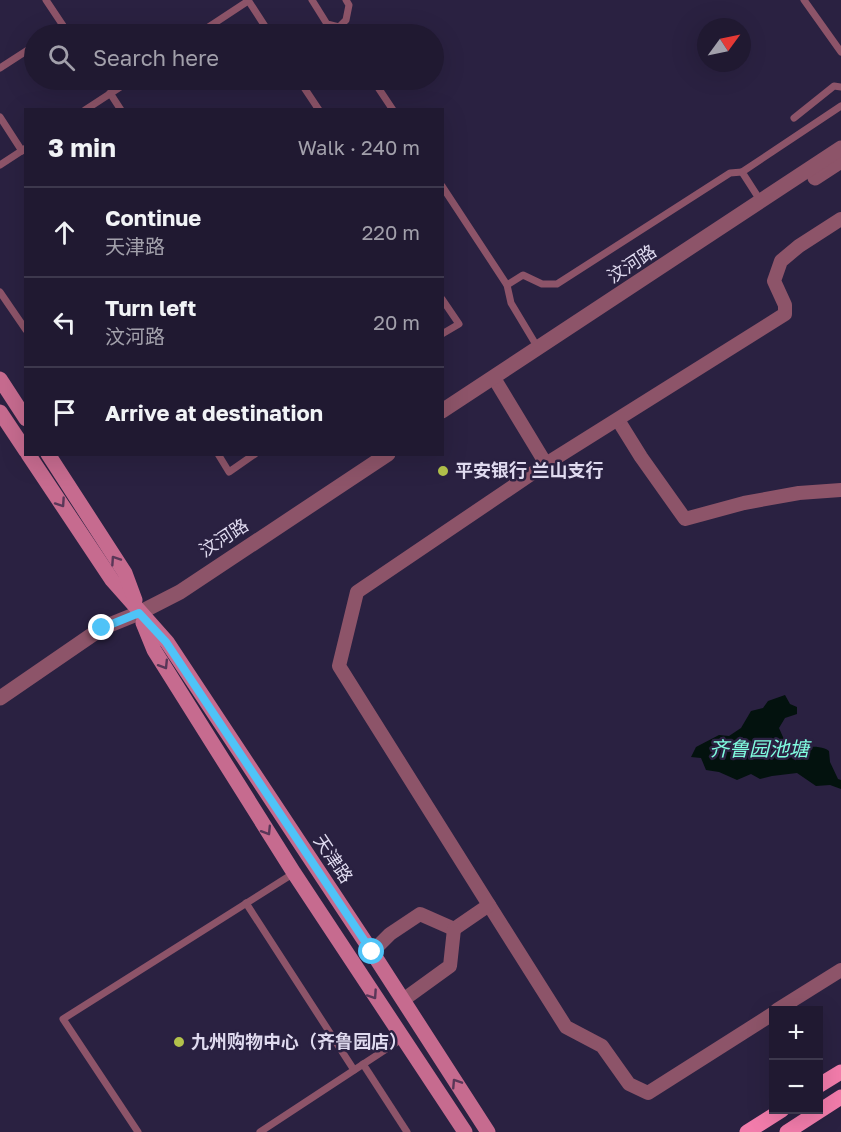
<!DOCTYPE html>
<html lang="en">
<head>
<meta charset="utf-8">
<style>
	body { margin:0; font-family:"Golos Text","Noto Sans SC",sans-serif; background:#2d263d; color:#f1f3f6 }
	.controls { position:absolute; right:18px; bottom:18px; display:grid; overflow:hidden; border-radius:0px; box-shadow:0 6px 24px #0002 }
	.controls button { width:54px; height:54px; display:grid; place-items:center; padding:0; border:0; border-bottom:2px solid #3d384d; background:#201931; color:#f1f3f6; font:30px sans-serif }
	.compass { position:absolute; left:697px; top:18px; width:54px; height:54px; border-radius:50%; background:#201931; box-shadow:0 6px 24px #0002; rotate:57deg }
	.stop { position:absolute; width:18px; height:18px; margin:-14px; border:4px solid #4fc3f7; border-radius:50%; background:#fff }
	.stop.end { background:#4fc3f7; border-color:#fff; box-shadow:0 2px 6px #0008 }
	.list { margin:0; padding:0; list-style:none }
	h2 { display:flex; justify-content:space-between; align-items:center; height:78px; margin:0; padding:0 24px; font-size:26px }
	h2 small { font-size:20px; font-weight:400; color:#a2a0ab }
	.list li { display:grid; grid-template-columns:39px 1fr auto; gap:18px; align-items:center; box-sizing:border-box; height:90px; padding:0 24px; border-top:2px solid #3d384d }
	.list b { display:block; font-size:22px; white-space:nowrap }
	.list p { margin:0; font-size:20px; white-space:nowrap; color:#a2a0ab }
	.list em { font-size:20px; font-style:normal; color:#a2a0ab }
	.icon { flex:none; width:33px; height:33px; fill:none; stroke:currentColor; stroke-width:2; stroke-linecap:round; stroke-linejoin:round }
	.map { position:relative; flex:none; width:841px; height:1132px; overflow:hidden }
	.search { position:absolute; background:#201931; box-shadow:0 6px 24px #0002; left:24px; top:24px; width:420px; height:66px; display:flex; align-items:center; gap:15px; box-sizing:border-box; padding:0 21px; border-radius:33px; color:#a2a0ab; font-size:22px }
	.panel { position:absolute; background:#201931; box-shadow:0 6px 24px #0002; left:24px; top:108px; width:420px; height:348px; border-radius:0px }
	.map>svg:first-child { display:block }
	.water { fill:#03120e }
	.lines { fill:none; stroke-linecap:round; stroke-linejoin:round }
	.service { stroke:#8d5469; stroke-width:7 }
	.minor { stroke:#8d5469; stroke-width:14 }
	.tertiary { stroke:#8d5469; stroke-width:15 }
	.secondary { stroke:#c66b8f; stroke-width:15 }
	.primary { stroke:#f27cab; stroke-width:15 }
	.oneway { stroke:#593758 }
	.route { stroke:#4fc3f7; stroke-width:8 }
	.poi-dot { fill:#b3c24b; stroke:#2a2141; stroke-width:2 }
	.labels { text-anchor:middle; stroke-width:5; stroke-linejoin:round; paint-order:stroke }
	.street-label { font-size:18px; fill:#dfdaef; stroke:#2a2141 }
	.poi-label { font-size:18px; font-weight:bold; fill:#dfdaef; stroke:#2a2141; text-anchor:start }
	.water-label { font-size:20px; font-style:italic; fill:#80fde0; stroke:#2a2141 }
</style>
</head>
<body>
<div class="map">
<svg width="841" height="1132" viewBox="0 0 841 1132">
	<rect width="100%" height="100%" fill="#2a2141"/>
	<path class="water" d="M785 695 790 704 797 707V714L785 718 779 728 787 746C800 748 820 744 829 751L830 762 838 779 841 780V789L830 785 816 786 797 773 772 776 760 779 751 774 737 780 719 772 706 770 701 758 691 757 696 747 719 735 729 736 741 728 751 711 763 708 768 701Z"/>
	<g class="lines">
		<g class="service">
			<polyline points="46,0 64,27 52,34"/>
			<polyline points="248,0 270,34"/>
			<polyline points="312,0 327,24 339,27 344,34"/>
			<polyline points="804,0 841,52"/>
			<polyline points="339,27 346,20 349,5 346,0"/>
			<polyline points="198,34 248,1"/>
			<polyline points="0,68 34,46"/>
			<polyline points="299,80 319,110"/>
			<polyline points="373,80 393,110"/>
			<polyline points="110,93 121,110"/>
			<polyline points="85,110 131,80"/>
			<polyline points="0,117 22,151"/>
			<polyline points="794,118 834,86 841,87"/>
			<polyline points="0,165 26,148"/>
			<polyline points="442,186 507,285 511,303 538,348"/>
			<polyline points="760,200 742,172 841,106"/>
			<polyline points="507,285 523,275 542,284 557,284 730,173 742,172"/>
			<polyline points="0,292 26,330"/>
			<polyline points="442,299 459,324 442,334"/>
			<polyline points="218,454 229,472 255,454"/>
			<polyline points="246,903 354,1070"/>
			<polyline points="363,1064 407,1132"/>
			<polyline points="138,1132 63,1019 294,873"/>
			<polyline points="260,1132 403,1038"/>
		</g>
		<g class="minor">
			<polyline points="618,420 641,457 685,519 744,503 799,493 841,490"/>
			<polyline points="546,464 785,314 785,305 774,281 781,261 799,246 841,219"/>
			<polyline points="489,905 566,1027 602,1046 629,1084 648,1093 774,1013"/>
			<polyline points="372,952 390,934 420,914 454,929 489,905 339,666 357,592 546,464 497,383"/>
			<polyline points="403,1000 450,966 454,929"/>
			<polyline points="777,1010 841,970"/>
		</g>
		<g class="tertiary">
			<polyline points="815,178 841,161"/>
			<polyline points="442,411 841,148"/>
			<polyline points="0,698 102,628 139,613 180,592 388,454"/>
		</g>
		<g class="secondary">
			<polyline points="0,379 26,419"/>
			<polyline points="0,412 26,451"/>
			<polyline points="28,454 112,580 167,642 372,952 488,1132"/>
			<polyline points="48,454 125,573 135,600"/>
			<polyline points="143,623 154,650 294,873 465,1132"/>
		</g>
		<g class="primary">
			<polyline points="818,1086 841,1072"/>
			<polyline points="747,1132 782,1110"/>
			<polyline points="787,1132 841,1097"/>
		</g>
	</g>
	<defs><path id="oneway-chevron" d="M-2-3.5L2.5 0L-2 3.5" fill="none" stroke-width="1.6" stroke-linecap="round" stroke-linejoin="round" transform="scale(1.5)"/></defs>
	<g class="oneway">
		<use href="#oneway-chevron" transform="translate(61 503) rotate(56)"/>
		<use href="#oneway-chevron" transform="translate(115 560) rotate(-124)"/>
		<use href="#oneway-chevron" transform="translate(164 665) rotate(58)"/>
		<use href="#oneway-chevron" transform="translate(267 831) rotate(58)"/>
		<use href="#oneway-chevron" transform="translate(373 995) rotate(56)"/>
		<use href="#oneway-chevron" transform="translate(456 1083) rotate(-123)"/>
	</g>
	<g class="lines">
		<polyline class="route" points="102,628 139,613 166,642 372,952"/>
	</g>
	<g class="poi-dot">
		<circle cx="443" cy="471" r="6"/>
		<circle cx="179" cy="1042" r="6"/>
	</g>
	<g class="labels">
		<g class="street-label">
			<text transform="translate(632 264) rotate(-33)" y="6">汶河路</text>
			<text transform="translate(224 538) rotate(-33)" y="6">汶河路</text>
			<text transform="translate(333 859) rotate(56)" y="6">天津路</text>
		</g>
		<g class="poi-label">
			<text x="455" y="477">平安银行 兰山支行</text>
			<text x="191" y="1048">九州购物中心（齐鲁园店）</text>
		</g>
		<g class="water-label">
			<text x="759" y="756">齐鲁园池塘</text>
		</g>
	</g>
</svg>
<div class="controls">
<button>+</button>
<button>−</button>
</div>
<svg class="compass" viewBox="-18 -18 36 36"><path d="M0-13l5 13h-10z" fill="#e53935"/><path d="M0 13l5-13h-10z" fill="#a2a0ab"/></svg>
<div class="stop" style="left:372px;top:952px"></div>
<div class="stop end" style="left:102px;top:628px"></div>
<div class="search"><svg class="icon" aria-label="search" viewBox="0 0 24 24"><circle cx="10" cy="10" r="6"/><path d="M15 15l6 6"/></svg>Search here</div>
<section class="panel">
<h2>3 min<small>Walk · 240 m</small></h2>
<ul class="list">
<li><svg class="icon" aria-label="ahead" viewBox="0 0 24 24"><path d="M12 20V5M6 11l6-6 6 6"/></svg><div><b>Continue</b><p>天津路</p></div><em>220 m</em></li>
<li><svg class="icon" aria-label="left" viewBox="0 0 24 24"><path d="M17 20v-9H6M10 6l-5 5 5 5"/></svg><div><b>Turn left</b><p>汶河路</p></div><em>20 m</em></li>
<li><svg class="icon" aria-label="arrive" viewBox="0 0 24 24"><path d="M6 21V4h12l-3 4 3 4H6"/></svg><div><b>Arrive at destination</b></div></li>
</ul>
</section>
</div>
</body>
</html>
